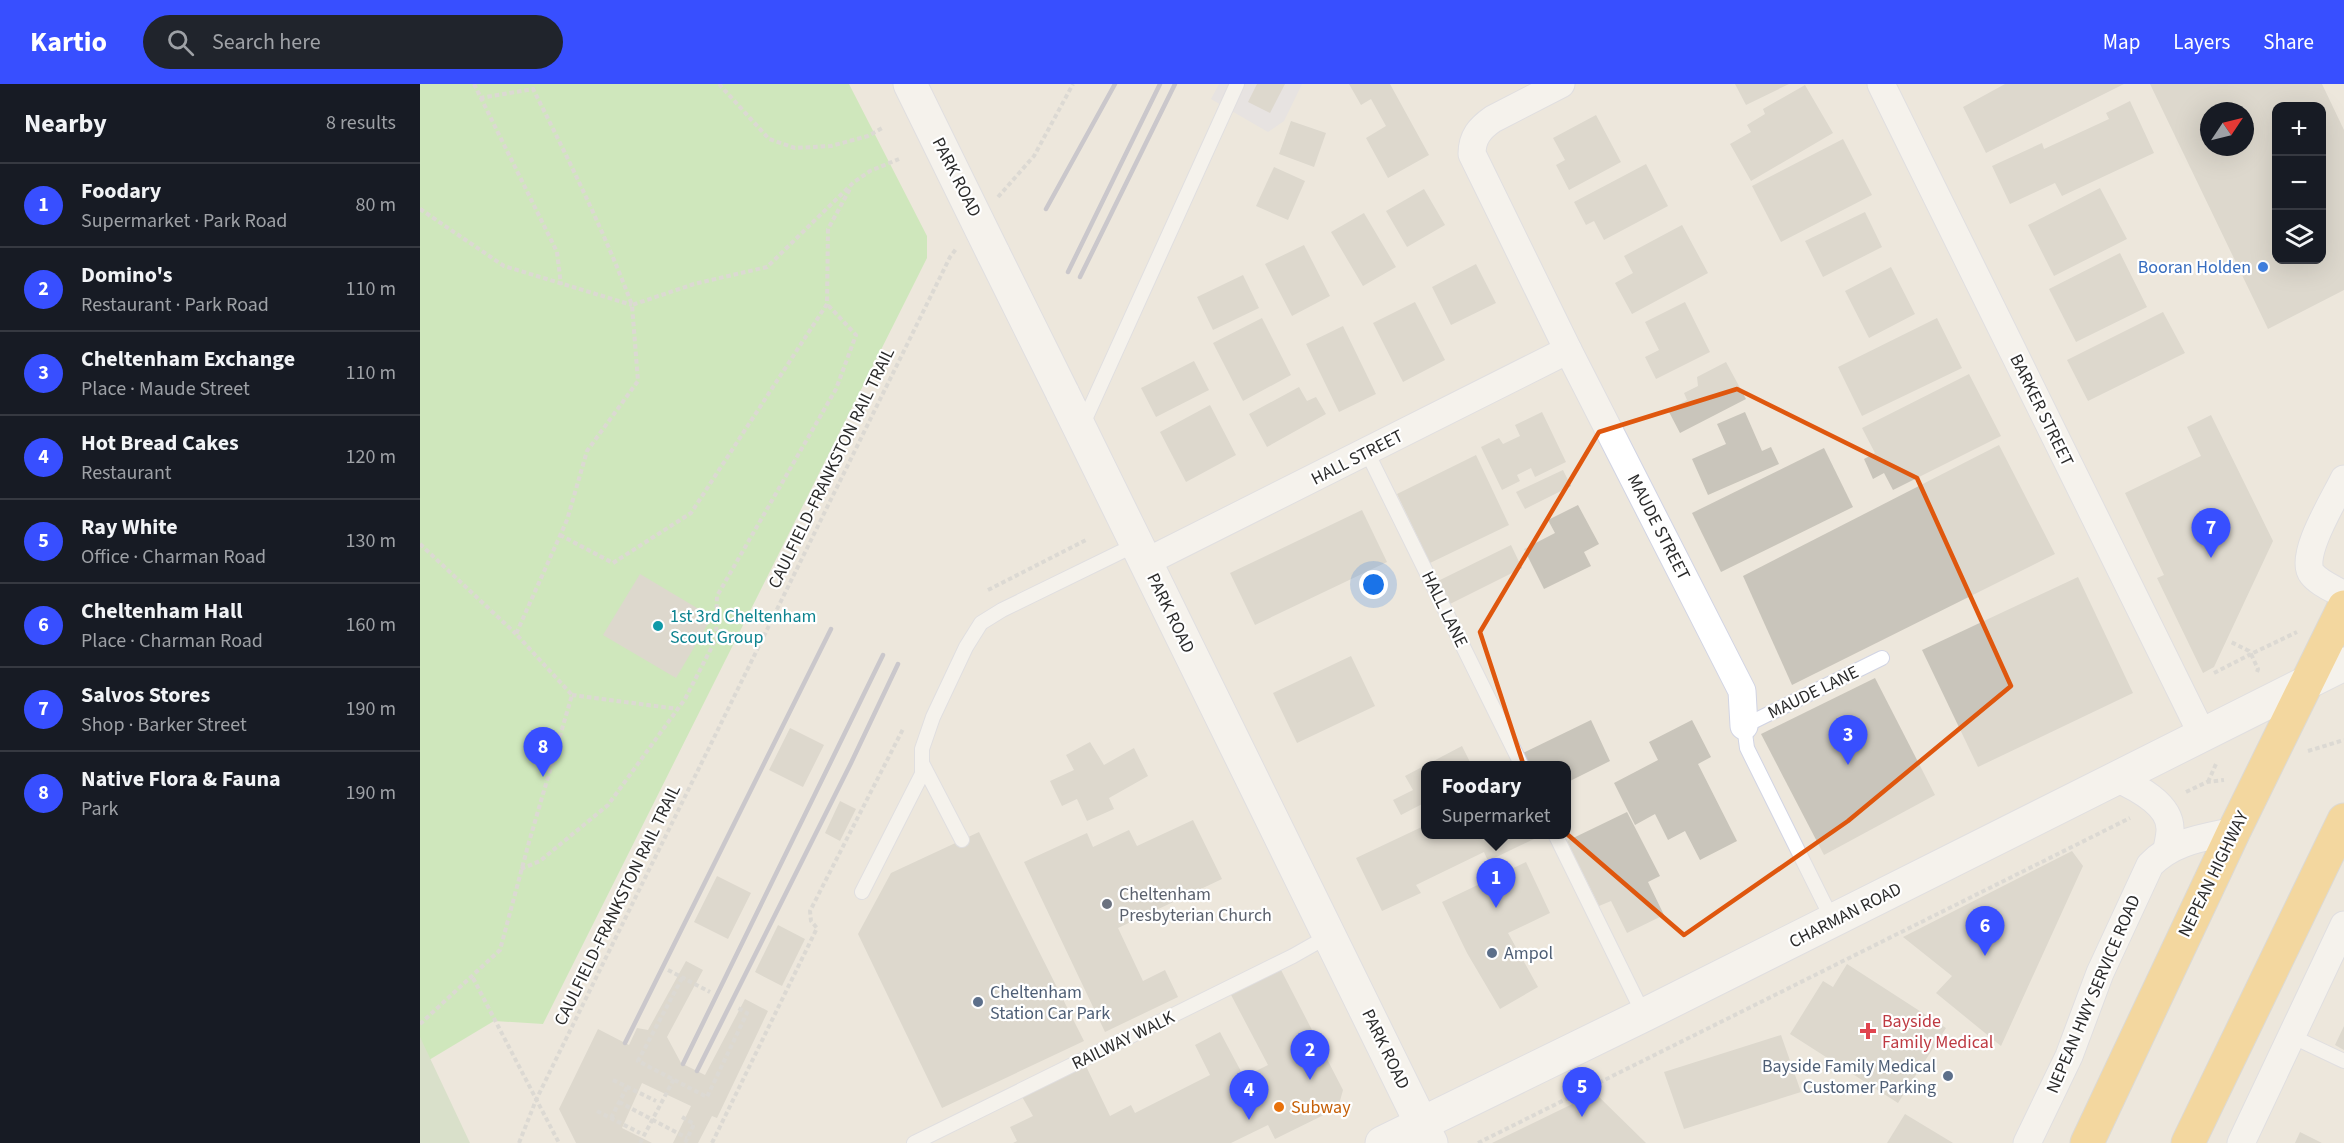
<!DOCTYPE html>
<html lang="en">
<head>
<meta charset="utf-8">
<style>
	body { margin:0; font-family:"Source Sans 3",sans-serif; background:#20242c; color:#f1f3f6 }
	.controls { position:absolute; right:18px; top:18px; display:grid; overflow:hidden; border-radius:12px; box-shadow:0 6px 24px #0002 }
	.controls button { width:54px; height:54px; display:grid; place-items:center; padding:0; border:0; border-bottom:2px solid #363941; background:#171b24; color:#f1f3f6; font:30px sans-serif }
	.compass { position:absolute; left:1780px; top:18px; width:54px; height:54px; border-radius:50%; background:#171b24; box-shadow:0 6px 24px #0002; rotate:55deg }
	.you { position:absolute; left:954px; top:501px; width:21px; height:21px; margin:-15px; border:4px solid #fff; border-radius:50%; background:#1a73e8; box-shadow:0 0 0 9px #1a73e833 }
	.badge { display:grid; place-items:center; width:39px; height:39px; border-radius:50%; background:#384fff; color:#fff; font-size:20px; font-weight:700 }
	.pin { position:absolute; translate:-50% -50px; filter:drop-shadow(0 2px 3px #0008) }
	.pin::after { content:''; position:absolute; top:32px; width:21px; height:18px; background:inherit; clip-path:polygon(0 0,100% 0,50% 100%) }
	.popup { position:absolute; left:1001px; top:677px; width:150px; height:78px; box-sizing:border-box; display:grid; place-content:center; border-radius:12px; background:#171b24; filter:drop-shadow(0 2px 4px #0005); font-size:20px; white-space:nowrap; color:#9ea1a6 }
	.popup b { font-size:22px; color:#f1f3f6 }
	.popup::after { content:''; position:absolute; left:50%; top:100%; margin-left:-12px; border:12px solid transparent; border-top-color:#171b24 }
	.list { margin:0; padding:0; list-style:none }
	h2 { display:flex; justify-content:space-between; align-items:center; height:78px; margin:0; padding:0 24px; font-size:26px }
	h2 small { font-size:20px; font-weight:400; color:#9ea1a6 }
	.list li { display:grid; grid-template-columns:39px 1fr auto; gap:18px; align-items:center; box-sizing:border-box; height:84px; padding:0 24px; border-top:2px solid #363941 }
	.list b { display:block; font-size:22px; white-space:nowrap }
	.list p { margin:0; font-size:20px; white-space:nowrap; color:#9ea1a6 }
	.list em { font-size:20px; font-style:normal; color:#9ea1a6 }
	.icon { flex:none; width:33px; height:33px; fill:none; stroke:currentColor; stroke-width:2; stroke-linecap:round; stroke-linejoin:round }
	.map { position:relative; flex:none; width:1924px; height:1059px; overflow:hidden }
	header { display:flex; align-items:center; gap:36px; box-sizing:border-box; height:84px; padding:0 30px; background:#384fff; color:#fff }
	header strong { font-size:28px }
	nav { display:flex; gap:33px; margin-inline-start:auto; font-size:21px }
	.search { width:420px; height:54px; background:#20242c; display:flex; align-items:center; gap:15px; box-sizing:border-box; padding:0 21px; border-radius:33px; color:#9ea1a6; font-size:22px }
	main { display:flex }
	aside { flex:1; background:#171b24 }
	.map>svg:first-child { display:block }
	.industrial { fill:#e0dde6 }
	.green { fill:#ace696 }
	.cemetery { fill:#c2d8b3 }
	.building { fill:#c9c5bb; fill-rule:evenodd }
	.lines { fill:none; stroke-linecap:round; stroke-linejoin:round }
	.service-casing { stroke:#d1d4e4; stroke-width:16 }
	.minor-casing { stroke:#d1d4e4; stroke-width:29 }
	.tertiary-casing { stroke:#d1d4e4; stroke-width:35 }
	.secondary-casing { stroke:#d1d4e4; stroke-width:35 }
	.trunk-casing { stroke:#c8c8c8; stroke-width:35 }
	.path { stroke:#c8c8c8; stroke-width:4; stroke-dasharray:4.5 3; stroke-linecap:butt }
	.service { stroke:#fff; stroke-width:14 }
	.minor { stroke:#fff; stroke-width:27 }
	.tertiary { stroke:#fff; stroke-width:33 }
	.secondary { stroke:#fff; stroke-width:33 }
	.trunk { stroke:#fbc456; stroke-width:33 }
	.rail { stroke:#9fa0b6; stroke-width:4.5 }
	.tertiary-bridge-casing { stroke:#d1d4e4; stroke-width:35; stroke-linecap:butt }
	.tertiary-bridge { stroke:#fff; stroke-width:33 }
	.marked { fill:none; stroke:#df570e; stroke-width:4.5; stroke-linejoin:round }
	.shop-dot { fill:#3f7fe0; stroke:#fff; stroke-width:2 }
	.culture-dot { fill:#0f9aa8; stroke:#fff; stroke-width:2 }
	.worship-dot { fill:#6b7280; stroke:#fff; stroke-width:2 }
	.service-dot { fill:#5c6f8a; stroke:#fff; stroke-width:2 }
	.health-dot { fill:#e0444e; stroke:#fff; stroke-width:2 }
	.food-dot { fill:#e8710a; stroke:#fff; stroke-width:2 }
	.labels { text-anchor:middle; stroke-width:4.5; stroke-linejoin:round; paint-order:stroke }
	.street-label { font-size:18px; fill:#2b2b2b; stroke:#fff }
	.shop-label { font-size:18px; fill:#366cbe; stroke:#fff; text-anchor:end }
	.culture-label { font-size:18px; fill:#0d838f; stroke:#fff; text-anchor:start }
	.worship-label { font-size:18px; fill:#5b616d; stroke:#fff; text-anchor:start }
	.service-label { font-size:18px; fill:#4e5e75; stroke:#fff; text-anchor:start }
	.health-label { font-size:18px; fill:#be3a42; stroke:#fff; text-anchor:start }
	.food-label { font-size:18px; fill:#c56008; stroke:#fff; text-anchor:start }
</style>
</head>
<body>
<header>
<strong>Kartio</strong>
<div class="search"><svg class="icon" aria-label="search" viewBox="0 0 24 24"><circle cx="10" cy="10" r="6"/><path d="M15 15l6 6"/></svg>Search here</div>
<nav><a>Map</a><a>Layers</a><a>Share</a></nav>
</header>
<main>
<aside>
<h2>Nearby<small>8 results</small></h2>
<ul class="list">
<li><span class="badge">1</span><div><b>Foodary</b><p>Supermarket · Park Road</p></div><em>80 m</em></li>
<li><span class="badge">2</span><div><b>Domino's</b><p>Restaurant · Park Road</p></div><em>110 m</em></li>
<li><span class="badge">3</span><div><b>Cheltenham Exchange</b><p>Place · Maude Street</p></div><em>110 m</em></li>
<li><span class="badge">4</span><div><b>Hot Bread Cakes</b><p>Restaurant</p></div><em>120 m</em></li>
<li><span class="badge">5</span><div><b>Ray White</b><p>Office · Charman Road</p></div><em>130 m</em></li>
<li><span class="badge">6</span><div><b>Cheltenham Hall</b><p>Place · Charman Road</p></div><em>160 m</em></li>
<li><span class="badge">7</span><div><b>Salvos Stores</b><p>Shop · Barker Street</p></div><em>190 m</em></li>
<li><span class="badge">8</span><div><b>Native Flora &amp; Fauna</b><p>Park</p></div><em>190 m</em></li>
</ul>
</aside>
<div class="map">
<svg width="1924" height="1059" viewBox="0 0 1924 1059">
	<rect width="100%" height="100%" fill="#ede7dc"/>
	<polygon class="industrial" points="799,0 882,0 864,37 848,48 791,15"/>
	<polygon class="green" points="0,0 429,0 507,152 507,174 123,940 74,937 4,979 0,970"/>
	<polygon class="cemetery" points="0,953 50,1059 0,1059"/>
	<g class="building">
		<polygon points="837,0 865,0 850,29 828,18"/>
		<polygon points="929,0 970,0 1009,71 968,94 946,54 966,42 951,15 941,21"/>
		<polygon points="1315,0 1369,0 1326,21"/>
		<polygon points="1585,0 1704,0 1566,69 1543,23"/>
		<path d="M1730 0H1902L1924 46V206L1848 245ZM1856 22H1902V176H1856ZM1789 27H1825V63H1789Z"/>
		<polygon points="1385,1 1413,49 1331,97 1310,60 1331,48 1327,41 1345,30 1343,25"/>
		<polygon points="1710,17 1734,69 1642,112 1635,99 1590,120 1572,82 1622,59 1624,65 1689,35 1686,29"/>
		<polygon points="1176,31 1201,78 1149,106 1136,81 1145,76 1133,54"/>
		<polygon points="871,37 906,49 894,83 859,70"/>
		<polygon points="1423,55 1452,111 1361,158 1332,102"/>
		<polygon points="1226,80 1248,122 1184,156 1174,137 1166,141 1154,118"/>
		<polygon points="854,83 885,97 868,136 836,122"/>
		<polygon points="1680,104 1707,155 1634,192 1608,141"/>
		<polygon points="1004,105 1025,141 987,163 966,127"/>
		<polygon points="1445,128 1462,163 1403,193 1385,157"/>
		<polygon points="944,129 976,183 943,202 911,148"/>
		<polygon points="1262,141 1288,189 1212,230 1195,199 1213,189 1204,172"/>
		<polygon points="884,161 910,212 872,232 845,180"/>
		<polygon points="1700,169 1727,223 1656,258 1629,205"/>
		<polygon points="1056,180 1076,219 1031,241 1012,203"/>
		<polygon points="1471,183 1495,230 1449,254 1425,207"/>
		<polygon points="823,191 839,224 793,246 777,213"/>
		<polygon points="995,218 1025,276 983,298 953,239"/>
		<polygon points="1265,218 1290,268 1236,295 1225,273 1239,266 1225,238"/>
		<polygon points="1743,228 1765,269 1668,317 1647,276"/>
		<polygon points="842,234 871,291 823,317 793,259"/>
		<polygon points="1517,234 1542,284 1442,332 1418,283"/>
		<polygon points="923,242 956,310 919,328 886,260"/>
		<polygon points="774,277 789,306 736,333 721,304"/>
		<polygon points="1306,278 1326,315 1260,349 1248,326 1267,316 1264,309 1278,302 1277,293"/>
		<polygon points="1549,290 1581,352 1473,406 1464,389 1453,395 1444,375 1455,369 1442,344"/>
		<polygon points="879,303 887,317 896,313 906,330 847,363 829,330"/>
		<polygon points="790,321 816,371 766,398 740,348"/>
		<polygon points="1122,328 1146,378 1115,393 1111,384 1097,391 1100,397 1082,406 1061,363 1079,354 1083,360 1100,352 1095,341"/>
		<polygon points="1325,328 1342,367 1351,363 1359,380 1288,411 1272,375 1306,360 1297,340"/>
		<polygon points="1791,331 1853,457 1794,583 1783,589 1737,494 1744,491 1705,409 1781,372 1767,343"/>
		<polygon points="1579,361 1635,470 1372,601 1323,492"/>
		<polygon points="1404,364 1433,423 1301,488 1272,429"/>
		<polygon points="1056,371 1089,441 1010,479 977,410"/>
		<polygon points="1143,386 1151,402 1105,425 1096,408"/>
		<polygon points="1158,421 1179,460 1164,468 1171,482 1124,505 1104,465 1135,449 1128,436"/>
		<polygon points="942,426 967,478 835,541 810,489"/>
		<polygon points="1091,461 1102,484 1030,520 1018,497"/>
		<polygon points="220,490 292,533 256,594 183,551"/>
		<polygon points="1658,493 1713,609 1558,683 1502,566"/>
		<polygon points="931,572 955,622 877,659 853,609"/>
		<polygon points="1455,594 1515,711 1404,771 1341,650"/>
		<polygon points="1171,636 1190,677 1146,699 1146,682 1107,682 1101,670"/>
		<polygon points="1272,636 1291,673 1278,680 1317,757 1280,776 1265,747 1248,756 1235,730 1215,741 1194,699 1238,676 1229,658"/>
		<polygon points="370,644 404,661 383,703 349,686"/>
		<polygon points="670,658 684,681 714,664 728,692 689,714 694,725 667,737 657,715 642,722 630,697 654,686 646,671"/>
		<polygon points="1042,662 1052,682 1006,682 1006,718 981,731 973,716 993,706 985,692"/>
		<polygon points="420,717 436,725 420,757 405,749"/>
		<polygon points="1207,728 1240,792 1228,798 1244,831 1207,849 1191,817 1179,822 1147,757"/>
		<polygon points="773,736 802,795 698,844 723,897 745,886 758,913 685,948 604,778 667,749 673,763 709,746 717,762"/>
		<polygon points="1006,741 1006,750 1112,750 1114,755 1068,777 1064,768 996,801 1001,809 962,827 936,774"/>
		<polygon points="559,748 664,957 522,1024 438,850 471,789"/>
		<polygon points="1652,767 1663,782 1581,962 1516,909 1532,892 1483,853"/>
		<polygon points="1106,778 1130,829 1088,849 1118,903 1080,925 1047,869 1022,818"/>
		<polygon points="297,792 331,809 308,855 274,838"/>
		<polygon points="358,841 385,855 362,902 335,888"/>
		<polygon points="266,877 283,886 247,953 261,979 285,991 325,915 348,927 297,1034 292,1032 278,1059 253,1059 271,1022 222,999 202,1044 232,1059 156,1059 139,1025 178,945 209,961 217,944 228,946"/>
		<polygon points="1427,880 1526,944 1478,1019 1370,950 1403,897 1413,903"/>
		<polygon points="860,884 923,1006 918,1024 855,1055 848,1041 811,1059 593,1059 597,1057 590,1043 613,1032 601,1011 665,980 690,1032 711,1021 715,1029 790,991 775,961 800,948 824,993 848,981 810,909"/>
		<polygon points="1924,942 1924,966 1915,961"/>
		<polygon points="1361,951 1381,1008 1264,1045 1244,988"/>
		<polygon points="1175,1009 1226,1059 1072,1059"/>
		<polygon points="1485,1030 1533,1059 1467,1059"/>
		<polygon points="1880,1048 1902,1059 1875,1059"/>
	</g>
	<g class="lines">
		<g class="service-casing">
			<g id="service">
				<polyline points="662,342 817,0"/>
				<polyline points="947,368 1102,682"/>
				<polyline points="503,681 542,756"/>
				<polyline points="1135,750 1224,931"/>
				<polyline points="442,808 502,690 502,665 513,633 546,563 561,539 582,526 717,460"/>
				<polyline points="1413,837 1327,664 1324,642 1462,574"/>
				<polyline points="1871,952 1924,977"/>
				<polyline points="494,1059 873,872 910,851"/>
			</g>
		</g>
		<g class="minor-casing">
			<g id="minor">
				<path d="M1141 0 1073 35C1060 44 1052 53 1052 70L1148 266 1322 607 1324 642"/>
				<polyline points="1461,0 1783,652"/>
				<path d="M1924 395C1915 414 1878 473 1892 490 1899 499 1914 505 1924 511"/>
				<polyline points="726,478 1148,266"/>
				<path d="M1696 694C1716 703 1751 720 1750 746 1750 752 1748 759 1747 766"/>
				<path d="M1607 1059 1649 972 1680 889 1730 781C1753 757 1782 754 1814 747"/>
				<polyline points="1821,1059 1924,841"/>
			</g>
		</g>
		<g class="tertiary-casing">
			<g id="tertiary">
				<polyline points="490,0 574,171"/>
				<polyline points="642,308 1011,1059"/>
			</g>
		</g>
		<g class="secondary-casing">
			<polyline id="secondary" points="962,1059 1224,931 1924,580"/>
		</g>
		<g class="trunk-casing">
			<g id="trunk">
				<polyline points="1667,1059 1814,747 1924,523"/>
				<polyline points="1768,1059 1924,736"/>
			</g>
		</g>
		<g class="path">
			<polyline points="54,0 137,168 141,201"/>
			<polyline points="299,0 349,55 375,64 411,62 448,52 464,43"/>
			<path d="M60 14 113 5C149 76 184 147 212 221"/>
			<polyline points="578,113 614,72 653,0"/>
			<polyline points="0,125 84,182 212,221"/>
			<polyline points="140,451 193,479 271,429 407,220 408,145 431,103"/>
			<polyline points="0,460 96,550"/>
			<polyline points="568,506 666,456"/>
			<polyline points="1837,588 1838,585 1831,570 1877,548"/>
			<polyline points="1794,589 1831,570 1829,567 1811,558"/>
			<polyline points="152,611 258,625"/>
			<polyline points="1888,667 1924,656"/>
			<polyline points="1788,698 1796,680"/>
			<polyline points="1766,708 1787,698 1804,696"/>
			<polyline points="101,785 120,777 188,721 265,615 296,555 297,512 416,305 436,251 407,220"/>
			<polyline points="248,886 290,908"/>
			<polyline points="53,894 139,1059"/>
			<polyline points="262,894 218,977 287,1013 327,929 316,923"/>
			<polyline points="0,940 80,866 109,758 152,611 96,550 147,436 167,367 218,297 212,221 274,200 347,183 434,98 450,87 479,75"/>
			<polyline points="193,996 236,1017"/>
			<polyline points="199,1018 267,1054"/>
			<polyline points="177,1027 220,1049"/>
			<polyline points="262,1033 274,1040 265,1059"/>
			<polyline points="191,1034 207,1003"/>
			<polyline points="99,1059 116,1016 530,173 536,165"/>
			<polyline points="220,1059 254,995"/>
			<polyline points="292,1059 397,844 391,837 390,827 483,645"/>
			<polyline points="1058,1059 1710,734"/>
		</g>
		<use href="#service" class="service"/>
		<use href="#minor" class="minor"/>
		<use href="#tertiary" class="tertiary"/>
		<use href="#secondary" class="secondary"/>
		<use href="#trunk" class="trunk"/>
		<g class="rail">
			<polyline points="626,125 695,0"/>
			<polyline points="648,188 740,0"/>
			<polyline points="660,193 755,0"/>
			<polyline points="205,959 411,545"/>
			<polyline points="263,980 463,571"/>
			<polyline points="277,987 431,679 478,580"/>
		</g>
		<g class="tertiary-bridge-casing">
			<polyline id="tertiary-bridge" points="574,171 642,308"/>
		</g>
		<use href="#tertiary-bridge" class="tertiary-bridge"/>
	</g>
	<path d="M0 0H1924V1059H0ZM1317 305 1497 394 1591 602 1428 737 1264 851 1118 725 1060 548 1179 348Z" fill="#ede7dc" fill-opacity=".55" fill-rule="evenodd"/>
	<path class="marked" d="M1317 305 1497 394 1591 602 1428 737 1264 851 1118 725 1060 548 1179 348Z"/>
	<circle class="shop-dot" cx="1843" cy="183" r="6"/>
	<circle class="culture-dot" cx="238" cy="542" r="6"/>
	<circle class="worship-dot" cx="687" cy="820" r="6"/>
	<g class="service-dot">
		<circle cx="1072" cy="869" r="6"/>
		<circle cx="558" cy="918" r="6"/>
		<circle cx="1528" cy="992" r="6"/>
	</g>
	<path class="health-dot" d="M1445 938h6v6h6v6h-6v6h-6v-6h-6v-6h6z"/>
	<circle class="food-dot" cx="859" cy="1023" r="6"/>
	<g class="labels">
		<g class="street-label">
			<text transform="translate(537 93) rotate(63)" y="6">PARK ROAD</text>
			<text transform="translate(1622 326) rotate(64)" y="6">BARKER STREET</text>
			<text transform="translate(937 373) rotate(-27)" y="6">HALL STREET</text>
			<text transform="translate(411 384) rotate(-64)" y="6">CAULFIELD-FRANKSTON RAIL TRAIL</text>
			<text transform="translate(1239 443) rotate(63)" y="6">MAUDE STREET</text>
			<text transform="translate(1025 525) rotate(64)" y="6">HALL LANE</text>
			<text transform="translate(751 529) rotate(64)" y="6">PARK ROAD</text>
			<text transform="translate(1393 608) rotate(-26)" y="6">MAUDE LANE</text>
			<text transform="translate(1793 790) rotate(-64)" y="6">NEPEAN HIGHWAY</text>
			<text transform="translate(197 821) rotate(-64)" y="6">CAULFIELD-FRANKSTON RAIL TRAIL</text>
			<text transform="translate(1425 831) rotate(-27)" y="6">CHARMAN ROAD</text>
			<text transform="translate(1673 910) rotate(-67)" y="6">NEPEAN HWY SERVICE ROAD</text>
			<text transform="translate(703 956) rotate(-26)" y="6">RAILWAY WALK</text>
			<text transform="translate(966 965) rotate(64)" y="6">PARK ROAD</text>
		</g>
		<g class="shop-label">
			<text x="1831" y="189">Booran Holden</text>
		</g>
		<g class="culture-label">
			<text x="250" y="538">1st 3rd Cheltenham<tspan x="250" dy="21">Scout Group</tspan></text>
		</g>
		<g class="worship-label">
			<text x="699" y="816">Cheltenham<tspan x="699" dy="21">Presbyterian Church</tspan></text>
		</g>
		<g class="service-label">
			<text x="1084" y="875">Ampol</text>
			<text x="570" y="914">Cheltenham<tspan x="570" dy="21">Station Car Park</tspan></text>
			<text x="1516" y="988" text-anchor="end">Bayside Family Medical<tspan x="1516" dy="21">Customer Parking</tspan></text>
		</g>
		<g class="health-label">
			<text x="1462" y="943">Bayside<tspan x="1462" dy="21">Family Medical</tspan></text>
		</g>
		<g class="food-label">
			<text x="871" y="1029">Subway</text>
		</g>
	</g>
</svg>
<div class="controls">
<button>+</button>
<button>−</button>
<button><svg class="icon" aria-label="layers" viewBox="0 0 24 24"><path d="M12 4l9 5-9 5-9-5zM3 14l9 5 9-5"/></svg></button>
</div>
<svg class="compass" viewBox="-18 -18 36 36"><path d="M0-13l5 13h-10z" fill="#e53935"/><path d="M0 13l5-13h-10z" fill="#9ea1a6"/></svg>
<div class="you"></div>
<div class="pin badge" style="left:1076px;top:824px">1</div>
<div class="popup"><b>Foodary</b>Supermarket</div>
<div class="pin badge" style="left:890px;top:996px">2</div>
<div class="pin badge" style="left:1428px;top:681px">3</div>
<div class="pin badge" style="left:829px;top:1036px">4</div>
<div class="pin badge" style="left:1162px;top:1033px">5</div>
<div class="pin badge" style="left:1565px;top:872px">6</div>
<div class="pin badge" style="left:1791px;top:474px">7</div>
<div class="pin badge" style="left:123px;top:693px">8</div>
</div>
</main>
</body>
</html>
